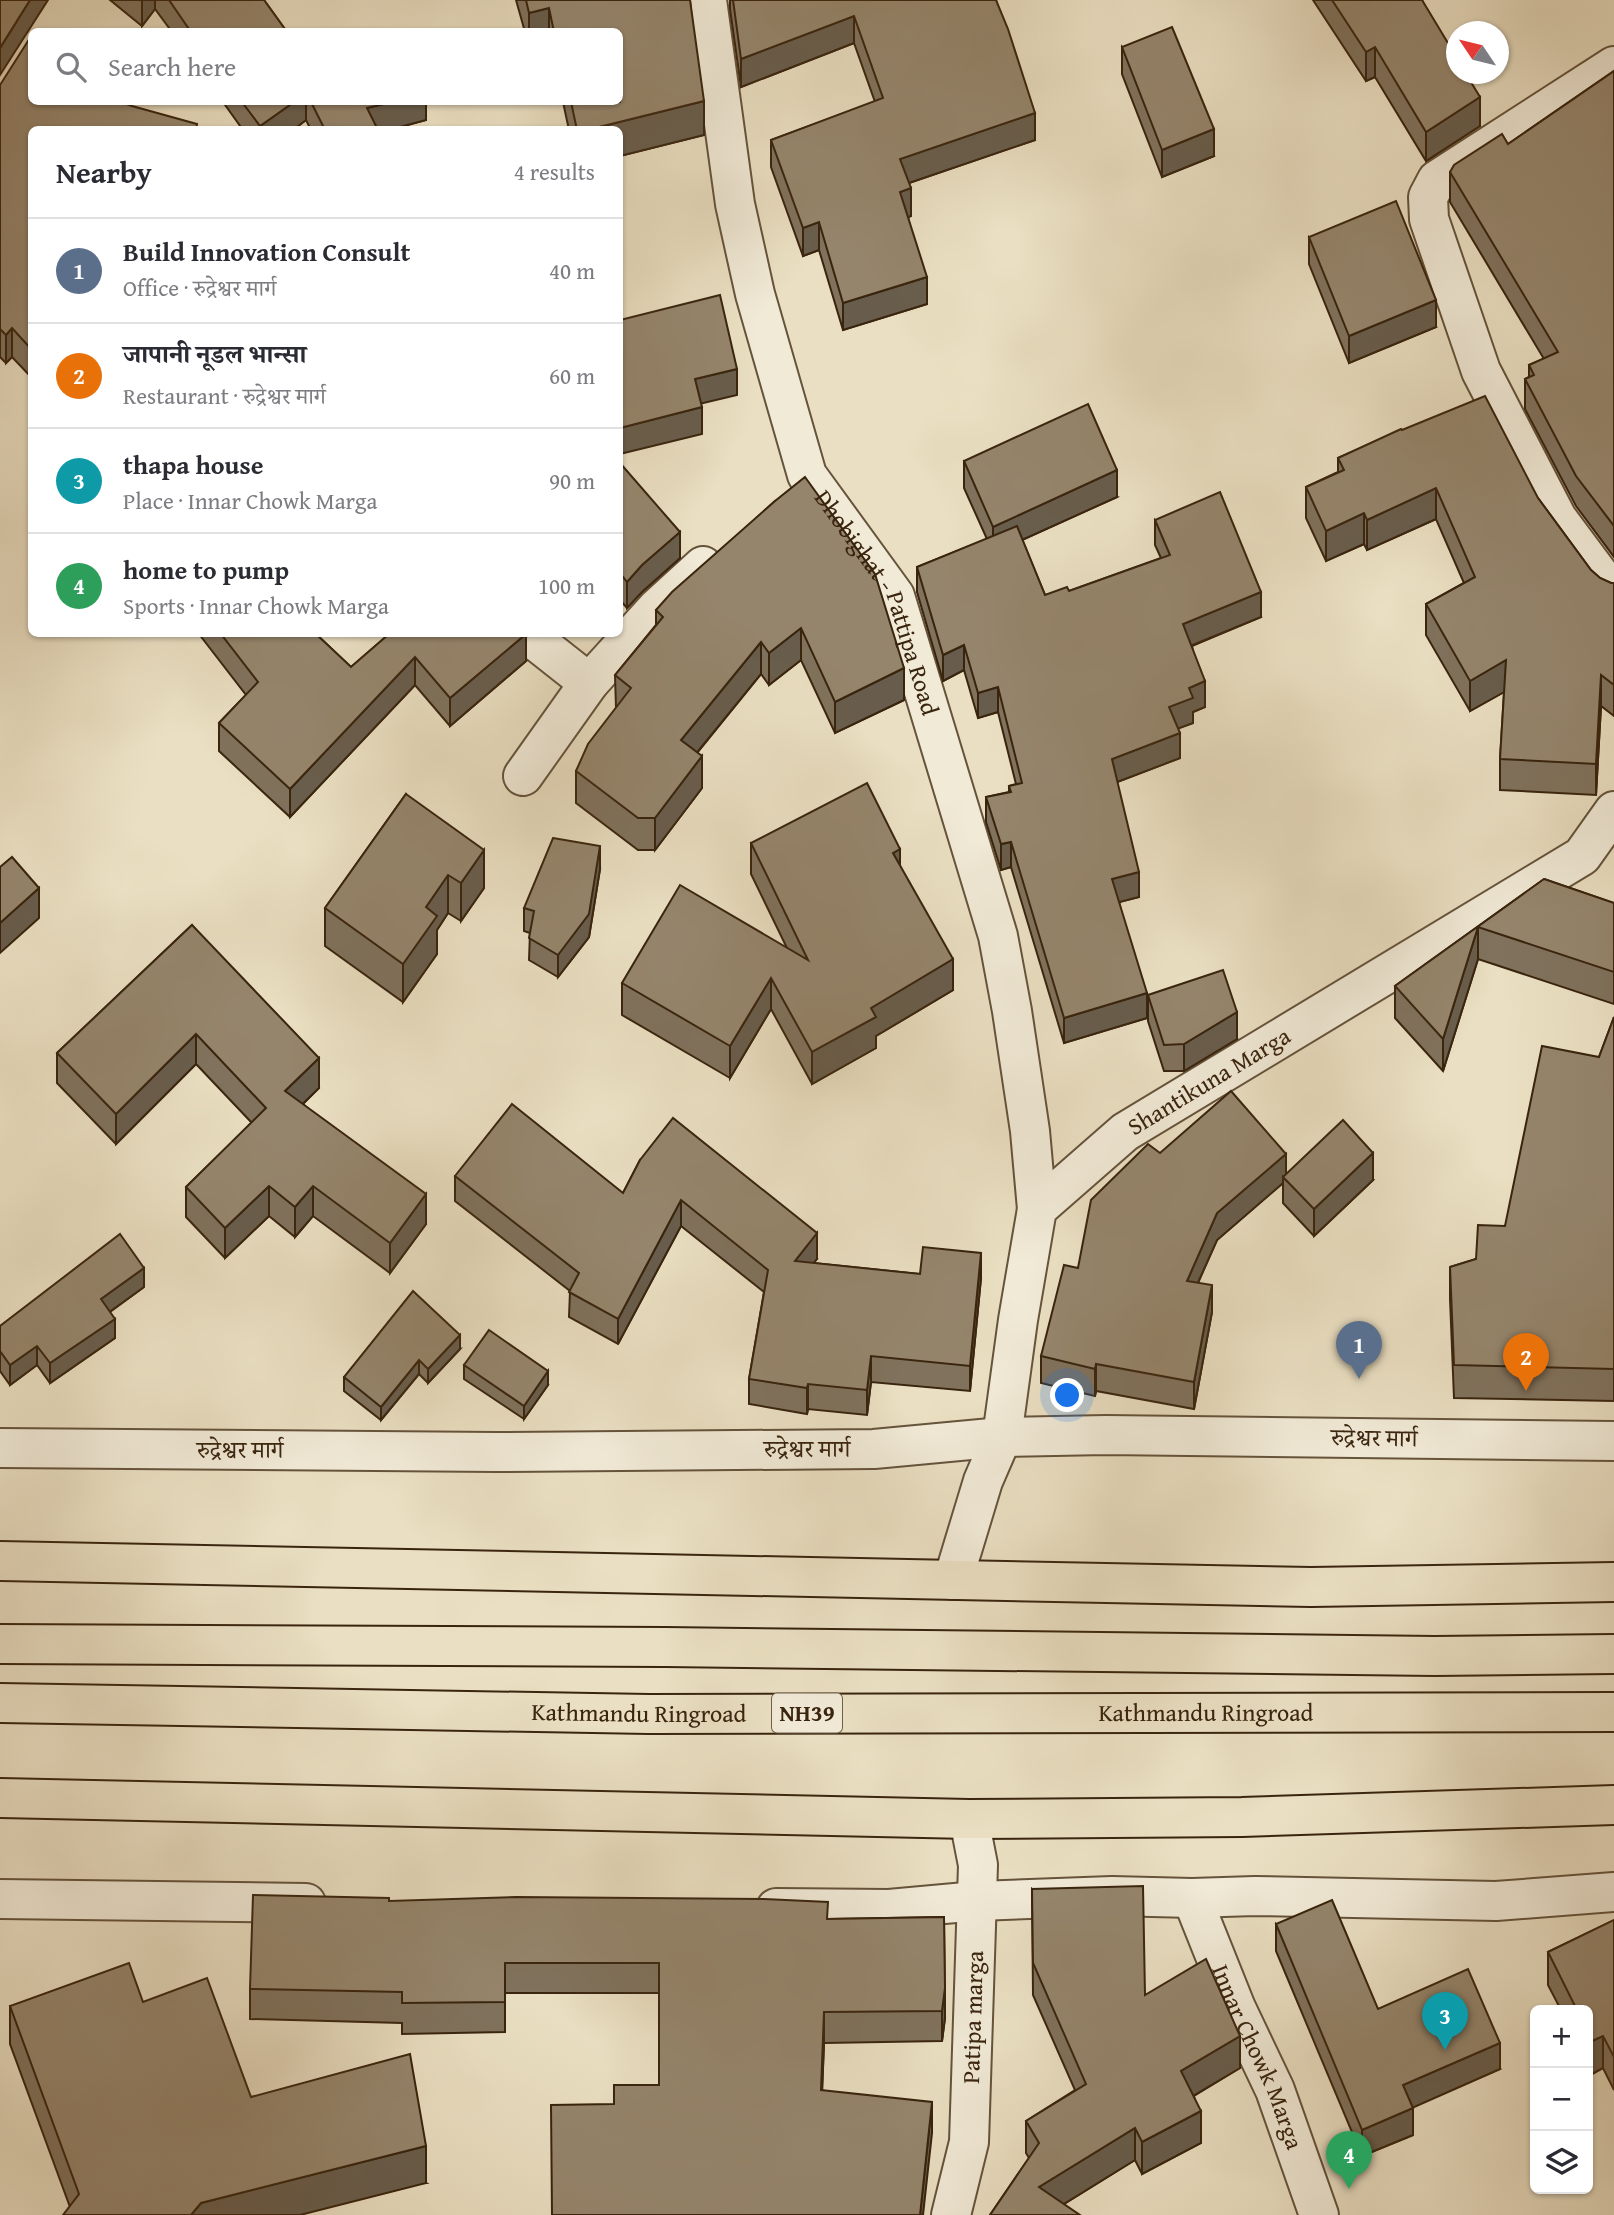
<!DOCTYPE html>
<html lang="en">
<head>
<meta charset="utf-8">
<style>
	body { margin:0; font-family:"Gentium Book Plus","Noto Serif Devanagari",serif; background:#f2f2f3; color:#2b2b33 }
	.controls { position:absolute; right:21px; bottom:21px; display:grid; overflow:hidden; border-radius:10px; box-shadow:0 2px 5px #0004 }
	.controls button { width:63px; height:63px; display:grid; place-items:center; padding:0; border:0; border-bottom:2px solid #e1e1e2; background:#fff; color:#2b2b33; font:35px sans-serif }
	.compass { position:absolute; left:1446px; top:21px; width:63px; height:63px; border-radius:50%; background:#fff; box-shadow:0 2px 5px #0004; rotate:305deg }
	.you { position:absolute; left:1068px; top:1396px; width:24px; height:24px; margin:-18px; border:5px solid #fff; border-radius:50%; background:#1a73e8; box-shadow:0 0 0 10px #1a73e833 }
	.badge { display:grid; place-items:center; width:46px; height:46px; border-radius:50%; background:#1a73e8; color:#fff; font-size:23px; font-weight:700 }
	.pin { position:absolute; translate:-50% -58px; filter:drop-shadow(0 2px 4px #0008) }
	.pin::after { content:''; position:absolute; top:37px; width:24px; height:21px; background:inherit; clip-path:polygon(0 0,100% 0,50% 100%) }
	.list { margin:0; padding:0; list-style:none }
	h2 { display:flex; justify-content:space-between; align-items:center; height:91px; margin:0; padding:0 28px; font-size:30px }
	h2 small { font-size:23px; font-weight:400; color:#7c7c81 }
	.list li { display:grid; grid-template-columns:46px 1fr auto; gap:21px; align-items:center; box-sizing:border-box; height:105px; padding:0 28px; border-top:2px solid #e1e1e2 }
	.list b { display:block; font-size:26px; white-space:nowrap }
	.list p { margin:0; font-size:23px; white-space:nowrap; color:#7c7c81 }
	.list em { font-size:23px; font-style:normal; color:#7c7c81 }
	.icon { flex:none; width:38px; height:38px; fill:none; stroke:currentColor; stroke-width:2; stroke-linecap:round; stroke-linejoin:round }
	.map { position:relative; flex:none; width:1614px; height:2215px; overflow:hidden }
	.search { position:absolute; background:#fff; box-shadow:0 2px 5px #0004; left:28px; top:28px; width:595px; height:77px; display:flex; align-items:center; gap:18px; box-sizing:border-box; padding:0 24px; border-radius:10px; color:#7c7c81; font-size:26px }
	.panel { position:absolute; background:#fff; box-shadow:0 2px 5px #0004; left:28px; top:126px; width:595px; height:511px; border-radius:10px }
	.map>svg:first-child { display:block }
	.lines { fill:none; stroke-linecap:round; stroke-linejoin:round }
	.minor-casing { stroke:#65533b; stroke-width:42 }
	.major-casing { stroke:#39240e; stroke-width:42 }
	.highway-casing { stroke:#39240e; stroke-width:42 }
	.minor { stroke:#f1ead7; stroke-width:38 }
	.major { stroke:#eadfc2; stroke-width:38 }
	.highway { stroke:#eadfc2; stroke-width:38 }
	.wall { fill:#80725d; stroke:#39240e; stroke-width:2 }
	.shaded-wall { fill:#685d4c; stroke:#39240e; stroke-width:2 }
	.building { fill:#95856c; stroke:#39240e; stroke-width:2 }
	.labels { text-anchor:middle; stroke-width:5; stroke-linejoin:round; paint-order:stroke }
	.shield { fill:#f1ead7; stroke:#705f4a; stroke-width:2 }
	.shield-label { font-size:23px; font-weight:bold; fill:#39240e }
	.street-label { font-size:24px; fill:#39240e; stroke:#f1ead7 }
</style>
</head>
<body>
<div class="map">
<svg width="1614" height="2215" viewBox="0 0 1614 2215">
	<rect width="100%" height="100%" fill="#eadfc2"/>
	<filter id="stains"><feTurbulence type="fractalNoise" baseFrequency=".00286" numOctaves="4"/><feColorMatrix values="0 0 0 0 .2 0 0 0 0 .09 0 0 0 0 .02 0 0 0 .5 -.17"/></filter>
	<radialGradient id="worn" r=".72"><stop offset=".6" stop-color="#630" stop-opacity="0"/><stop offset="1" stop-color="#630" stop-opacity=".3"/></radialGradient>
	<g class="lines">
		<g class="minor-casing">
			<g id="minor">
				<path id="s1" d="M707 0 735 204 755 294 807 475 895 596 998 936 1012 1011 1030 1131 1037 1209"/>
				<polyline points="1614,66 1437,180 1428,197 1429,219 1481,371 1557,518 1609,588 1614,592"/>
				<polyline points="527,634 589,683"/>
				<polyline points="523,776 589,683 657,608 703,566"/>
				<polyline points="0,1448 496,1452 874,1449 1002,1437 1106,1435 1614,1441"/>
				<path id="s2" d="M953 1580 983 1481 1002 1437 1018 1320 1037 1209 1125 1132 1582 856 1614 811"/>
				<path id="s3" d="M1192 1898 1236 2008 1275 2090 1319 2215"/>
				<polyline points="0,1899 306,1903"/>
				<polyline points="776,1908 889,1909 977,1901 1112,1896 1192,1898 1255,1896 1496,1901 1614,1892"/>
				<path id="s4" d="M951 2215 969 2142 978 1865 969 1819"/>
			</g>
		</g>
		<g class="major-casing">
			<g id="major">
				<polyline points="0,1561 1311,1587 1614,1582"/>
				<polyline points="0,1798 969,1819 1242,1817 1614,1805"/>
			</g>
		</g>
		<g class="highway-casing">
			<g id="highway">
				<polyline points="0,1644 665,1647 1435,1656 1614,1654"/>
				<path id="s5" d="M0 1703 649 1714 1614 1712"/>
			</g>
		</g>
		<use href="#minor" class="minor"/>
		<use href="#major" class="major"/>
		<use href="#highway" class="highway"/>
	</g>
	<g class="wall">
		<polygon points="110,0 264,0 287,32 172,32 155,9 142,26"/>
		<polygon points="516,0 690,0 704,135 620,156 620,130 569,130 563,102 620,102 620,32 525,32"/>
		<polygon points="730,0 996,0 1035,140 909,183 911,216 908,217 927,304 843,330 819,250 803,256 771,167 771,140 875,102 854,43 741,87 730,9"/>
		<polygon points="1313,0 1422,0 1480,126 1426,161 1375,77 1366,81"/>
		<polygon points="1122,47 1214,156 1162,177 1122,74"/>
		<polygon points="1614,71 1614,557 1576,506 1525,409 1525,379 1529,377 1529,365 1544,359 1450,202 1450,172 1508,144"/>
		<polygon points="0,85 32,102 197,130 32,130 32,378 12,357 6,363 0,357"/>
		<polygon points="223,102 426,102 426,120 389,130 311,130 306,120 293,130 243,130"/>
		<polygon points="1309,237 1436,327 1349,363 1309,264"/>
		<polygon points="1402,430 1538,498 1591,570 1600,578 1611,583 1614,583 1614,716 1601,706 1596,795 1500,790 1500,759 1504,692 1470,711 1426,635 1426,604 1464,583 1436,519 1367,550 1364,544 1326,561 1306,518 1306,487 1338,472 1338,458"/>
		<polygon points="964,461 1117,497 1022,540 1045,595 1069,591 1161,558 1155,545 1155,520 1261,617 1192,646 1205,707 1193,712 1193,723 1178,728 1180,758 1117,782 1139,897 1119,902 1147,1018 1064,1043 1011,867 1001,870 986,822 986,797 1009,792 1009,786 1016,784 998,712 978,718 964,670 943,681 917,592 917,567 987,539 964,488"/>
		<polygon points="620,463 680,558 642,592 627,608 620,600"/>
		<polygon points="775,501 904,700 835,733 801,660 769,685 761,674 697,753 702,788 655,850 638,850 576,803 576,771 616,708 615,675 656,625 656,610"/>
		<polygon points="199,634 316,634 351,667 389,634 526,661 450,726 415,685 290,817 219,751 219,723 246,695"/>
		<polygon points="406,794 484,888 461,921 448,913 437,930 437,954 403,1002 325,946 325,908"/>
		<polygon points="751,843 900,866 953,990 876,1036 876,1048 812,1084 771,1009 730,1078 622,1015 622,983 787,948 751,874"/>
		<polygon points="600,869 589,937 558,977 529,960 530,933 524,931 524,908"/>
		<polygon points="1544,879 1614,903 1614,1004 1478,959 1443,1071 1395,1018 1395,986"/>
		<polygon points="192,925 319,1088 303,1104 426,1224 390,1273 313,1216 295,1237 269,1216 225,1258 186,1217 186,1187 252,1123 196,1064 116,1144 57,1083 57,1053"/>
		<polygon points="1148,995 1237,1039 1184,1071 1164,1071 1148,1021"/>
		<polygon points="1614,1017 1614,1401 1454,1398 1450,1299 1450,1267 1476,1259 1505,1226 1599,1057"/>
		<polygon points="1160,1153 1286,1174 1373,1180 1314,1236 1283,1203 1283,1183 1217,1240 1198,1283 1212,1312 1194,1409 1096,1391 1095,1396 1041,1383 1041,1356 1078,1268"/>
		<polygon points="640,1160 817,1259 813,1263 920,1274 981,1278 970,1391 871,1382 867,1415 808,1409 807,1414 749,1404 749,1379 764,1292 681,1226 618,1344 569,1317 570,1291 455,1201 455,1176 623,1193"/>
		<polygon points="144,1287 110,1312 115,1338 50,1383 37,1365 10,1385 0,1371 0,1326"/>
		<polygon points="460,1349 428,1383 419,1374 381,1420 344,1391 344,1377"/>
		<polygon points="464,1365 548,1385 524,1419 464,1379"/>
		<polygon points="1032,1889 1145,1995 1240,2068 1194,2096 1201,2143 1142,2174 1135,2160 1064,2204 990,2215 1029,2158 1026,2153 1026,2121 1075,2090 1033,1995"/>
		<polygon points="389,1901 828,1919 944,1917 945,2018 942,2041 824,2043 822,2090 932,2133 614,2104 659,2085 659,1993 505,1993 505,2032 402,2034 402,2023 250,2019 250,1989"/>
		<polygon points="1614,1920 1614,2090 1603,2068 1592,2074 1588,2064 1588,2010 1561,2010 1548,1985 1548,1952"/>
		<polygon points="1276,1924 1378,2009 1500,2069 1412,2107 1413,2135 1362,2156 1276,1951"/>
		<polygon points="143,2002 251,2097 426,2183 70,2207 10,2044 10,2006"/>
	</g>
	<g class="shaded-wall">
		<polygon points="30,0 48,0 0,75 0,48"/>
		<polygon points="142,0 155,0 155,9 142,26"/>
		<polygon points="549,8 549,32 529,32 529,13"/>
		<polygon points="854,16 854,43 741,87 741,59"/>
		<polygon points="1375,47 1375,77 1366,81 1366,52"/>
		<polygon points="1480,97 1480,126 1426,161 1426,132"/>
		<polygon points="704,101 704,135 620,156 620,130 587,130"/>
		<polygon points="294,102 306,102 306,120 293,130 260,130 260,126"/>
		<polygon points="392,102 426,102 426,120 389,130 367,130 367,108"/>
		<polygon points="1035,113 1035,140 900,186 900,159"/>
		<polygon points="1214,129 1214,156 1162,177 1162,150"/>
		<polygon points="911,188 911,216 900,220 900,192"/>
		<polygon points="819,222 819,250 803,256 803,228"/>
		<polygon points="927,277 927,304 843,330 843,303"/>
		<polygon points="1436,300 1436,327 1349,363 1349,336"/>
		<polygon points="12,328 12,357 6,363 6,335"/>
		<polygon points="737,369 737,395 695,405 695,379"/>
		<polygon points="702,407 702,434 620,454 620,428"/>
		<polygon points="1117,470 1117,497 993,553 993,527"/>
		<polygon points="1436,488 1436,519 1367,550 1367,520"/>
		<polygon points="1364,513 1364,544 1326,561 1326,531"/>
		<polygon points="680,532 680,558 642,592 627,608 627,582 642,565"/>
		<polygon points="1261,592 1261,617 1183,649 1183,624"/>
		<polygon points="801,628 801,660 769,685 769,653"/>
		<polygon points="526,634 526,661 450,726 450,698"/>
		<polygon points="761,642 761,674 681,772 681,740"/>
		<polygon points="964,645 964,670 943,681 943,655"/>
		<polygon points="415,657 415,685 290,817 290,789"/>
		<polygon points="1506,660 1506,691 1470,711 1470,681"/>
		<polygon points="904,668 904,700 835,733 835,702"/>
		<polygon points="1601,675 1601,706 1596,795 1596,764"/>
		<polygon points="1205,681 1205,707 1193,712 1193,723 1169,732 1169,707 1189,688"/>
		<polygon points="998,687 998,712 978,718 978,693"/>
		<polygon points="1180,733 1180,758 1112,784 1112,759"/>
		<polygon points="702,756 702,788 655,850 655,818"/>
		<polygon points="1011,842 1011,867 1001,870 1001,844"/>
		<polygon points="600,846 600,869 589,937 558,977 558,955"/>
		<polygon points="900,849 900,880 893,853"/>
		<polygon points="484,850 484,888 461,921 461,883"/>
		<polygon points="1139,872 1139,897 1112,904 1112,879"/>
		<polygon points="448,875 448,913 437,930 437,954 403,1002 403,964 426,907"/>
		<polygon points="39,888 39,918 0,953 0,923"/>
		<polygon points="1478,927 1478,959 1443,1071 1443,1039"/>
		<polygon points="953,959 953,990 876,1036 876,1048 812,1084 812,1052 871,1008"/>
		<polygon points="771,978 771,1009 730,1078 730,1046"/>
		<polygon points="1147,993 1147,1018 1064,1043 1064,1018"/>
		<polygon points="1237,1012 1237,1039 1184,1071 1184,1044"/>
		<polygon points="196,1034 196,1064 116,1144 116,1114"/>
		<polygon points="319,1058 319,1088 285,1121 285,1091"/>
		<polygon points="1373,1153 1373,1180 1314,1236 1314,1209"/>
		<polygon points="1286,1154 1286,1180 1283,1177 1283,1183 1217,1240 1187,1307 1187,1281 1217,1213"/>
		<polygon points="269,1186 269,1216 225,1258 225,1228"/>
		<polygon points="313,1186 313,1216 295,1237 295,1207"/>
		<polygon points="426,1194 426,1224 390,1273 390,1243"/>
		<polygon points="681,1200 681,1226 618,1344 618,1319"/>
		<polygon points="817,1233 817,1259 795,1286 795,1261"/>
		<polygon points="981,1253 981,1278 970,1391 970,1366"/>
		<polygon points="144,1268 144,1287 101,1318 101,1299"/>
		<polygon points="1212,1285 1212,1312 1194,1409 1194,1382"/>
		<polygon points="115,1319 115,1338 50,1383 50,1363"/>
		<polygon points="460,1335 460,1349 428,1383 428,1369"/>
		<polygon points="37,1346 37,1365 10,1385 10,1365"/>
		<polygon points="871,1356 871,1382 867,1415 867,1390"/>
		<polygon points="419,1360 419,1374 381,1420 381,1407"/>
		<polygon points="1096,1364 1096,1391 1095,1396 1095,1369"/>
		<polygon points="548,1371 548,1385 524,1419 524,1406"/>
		<polygon points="808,1384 808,1409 807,1414 807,1388"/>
		<polygon points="945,1988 945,2018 942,2041 942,2011"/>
		<polygon points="824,2012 824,2043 821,2121 821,2090"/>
		<polygon points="1240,2036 1240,2068 1181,2103 1181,2071"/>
		<polygon points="1603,2036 1603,2068 1592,2074 1592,2041"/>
		<polygon points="1500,2043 1500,2069 1403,2112 1403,2085"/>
		<polygon points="932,2102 932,2133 923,2215 920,2215"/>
		<polygon points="1413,2108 1413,2135 1362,2156 1362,2130"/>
		<polygon points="1201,2111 1201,2143 1142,2174 1142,2142"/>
		<polygon points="1135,2128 1135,2160 1046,2215 1039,2187"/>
		<polygon points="426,2146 426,2183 300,2215 191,2215 201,2203"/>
	</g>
	<g class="building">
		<polygon points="0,0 30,0 0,48"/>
		<polygon points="169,0 264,0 287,32 191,32"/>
		<polygon points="526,0 690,0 704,101 587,130 577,130 571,102 620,102 620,32 554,32 549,8 529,13"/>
		<polygon points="733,0 996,0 1008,29 1035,113 900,159 911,188 900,192 927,277 843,303 819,222 803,228 771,140 883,98 854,16 741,59"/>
		<polygon points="1332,0 1422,0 1457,58 1457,74 1466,74 1480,97 1426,132 1375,47 1366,52"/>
		<polygon points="1172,27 1214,129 1162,150 1122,47"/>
		<polygon points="28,41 32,43 32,102 121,102 132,106 197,124 196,130 32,130 32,350 12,328 6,335 0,329 0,85"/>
		<polygon points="1614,71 1614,526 1576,476 1525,379 1534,375 1529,365 1558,352 1450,172 1454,165 1502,134 1508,144"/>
		<polygon points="242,102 294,102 260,126"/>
		<polygon points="311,102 392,102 367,108 378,130 325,130"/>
		<polygon points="1396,201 1436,300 1349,336 1309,237"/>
		<polygon points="720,295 737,369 695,379 702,407 620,428 620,320"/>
		<polygon points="1485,396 1538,498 1591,570 1600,578 1611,583 1614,583 1614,685 1601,675 1596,764 1500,759 1506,660 1470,681 1426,604 1475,577 1436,488 1367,520 1364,513 1326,531 1306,487 1344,470 1338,458 1401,429 1402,430"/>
		<polygon points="1088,404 1117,470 993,527 964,461"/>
		<polygon points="620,463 680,532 642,565 627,582 620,573"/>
		<polygon points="805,477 875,574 904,668 835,702 801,628 769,653 761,642 681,740 702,756 655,818 638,818 576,771 588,744 631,688 615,675 663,617 656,610 672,592 775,501"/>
		<polygon points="1220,492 1261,592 1183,624 1205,681 1189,688 1193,698 1169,707 1180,733 1112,759 1139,872 1112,879 1147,993 1064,1018 1011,842 1001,844 986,797 1011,792 1009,786 1022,783 998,687 978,693 964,645 943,655 917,567 1017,526 1045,595 1067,587 1069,591 1170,555 1155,520"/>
		<polygon points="221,634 316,634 351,667 389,634 526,634 450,698 415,657 290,789 219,723 258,682"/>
		<polygon points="867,783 900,849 893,853 953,959 871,1008 876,1017 812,1052 771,978 730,1046 622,983 680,885 808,960 751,843"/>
		<polygon points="406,794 484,850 461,883 448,875 426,907 437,916 403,964 325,908"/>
		<polygon points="553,838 600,846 589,914 558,955 529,938 534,911 524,908"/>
		<polygon points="12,857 39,888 0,923 0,867"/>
		<polygon points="1544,879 1614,903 1614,972 1478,927 1443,1039 1395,986"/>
		<polygon points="192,925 319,1058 285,1091 426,1194 390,1243 313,1186 295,1207 269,1186 225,1228 186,1187 266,1108 196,1034 116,1114 57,1053"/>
		<polygon points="1223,970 1237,1012 1184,1044 1164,1045 1148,995"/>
		<polygon points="1614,1017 1614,1369 1454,1365 1450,1267 1476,1259 1478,1225 1505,1226 1542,1046 1599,1057"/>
		<polygon points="1231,1091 1286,1154 1217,1213 1187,1281 1212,1285 1194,1382 1096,1364 1095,1369 1041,1356 1064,1265 1078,1268 1091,1200 1148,1144 1160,1153"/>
		<polygon points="512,1104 623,1193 640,1160 673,1118 817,1233 795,1261 920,1274 923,1247 981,1253 970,1366 871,1356 867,1390 808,1384 807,1388 749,1379 768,1270 681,1200 618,1319 569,1292 579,1273 455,1176"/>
		<polygon points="1343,1120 1373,1153 1314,1209 1283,1177"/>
		<polygon points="120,1234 144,1268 101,1299 115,1319 50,1363 37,1346 10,1365 0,1351 0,1326"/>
		<polygon points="413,1291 460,1335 428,1369 419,1360 381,1407 344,1377"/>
		<polygon points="489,1330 548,1371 524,1406 464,1365"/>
		<polygon points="1143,1886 1145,1995 1206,1959 1240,2036 1181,2071 1201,2111 1142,2142 1135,2128 1039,2187 1080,2215 990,2215 1039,2143 1026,2121 1086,2084 1033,1963 1032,1889"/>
		<polygon points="253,1895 389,1898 389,1901 516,1897 764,1899 828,1902 827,1919 944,1917 945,1988 942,2011 824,2012 821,2090 932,2102 920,2215 552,2215 551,2105 614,2104 614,2085 659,2085 659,1963 505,1963 505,2002 402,2003 402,1992 250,1989"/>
		<polygon points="1332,1900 1378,2009 1468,1969 1500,2043 1403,2085 1413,2108 1362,2130 1276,1924"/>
		<polygon points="1614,1920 1614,2057 1603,2036 1592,2041 1588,2032 1588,2010 1577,2010 1548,1952"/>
		<polygon points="129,1963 143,2002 207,1978 251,2097 410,2054 426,2146 201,2203 191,2215 63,2215 79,2194 10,2006"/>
	</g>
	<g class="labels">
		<rect class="shield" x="772" y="1693.5" width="70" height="39" rx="5"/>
		<g class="shield-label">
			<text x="807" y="1721">NH39</text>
		</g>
		<g class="street-label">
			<text dy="8" stroke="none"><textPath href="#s1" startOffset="634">Dhobighat - Pattipa Road</textPath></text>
			<text dy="8" stroke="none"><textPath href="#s2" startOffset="597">Shantikuna Marga</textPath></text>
			<text transform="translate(1374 1438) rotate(1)" y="8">रुद्रेश्वर मार्ग</text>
			<text x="807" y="1457">रुद्रेश्वर मार्ग</text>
			<text x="240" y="1458">रुद्रेश्वर मार्ग</text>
			<text dy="8" stroke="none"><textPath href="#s5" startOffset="639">Kathmandu Ringroad</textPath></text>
			<text dy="8" stroke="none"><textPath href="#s5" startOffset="1206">Kathmandu Ringroad</textPath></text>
			<text dy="8" stroke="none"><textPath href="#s4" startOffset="200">Patipa marga</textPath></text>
			<text dy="8" stroke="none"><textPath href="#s3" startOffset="172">Innar Chowk Marga</textPath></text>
		</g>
	</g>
	<rect width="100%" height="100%" filter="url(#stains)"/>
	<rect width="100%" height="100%" fill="url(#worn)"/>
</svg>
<div class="controls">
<button>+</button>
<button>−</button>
<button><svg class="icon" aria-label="layers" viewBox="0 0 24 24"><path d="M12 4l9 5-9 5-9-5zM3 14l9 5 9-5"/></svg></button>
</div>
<svg class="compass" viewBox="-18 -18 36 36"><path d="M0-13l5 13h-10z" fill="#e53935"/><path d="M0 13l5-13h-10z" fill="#7c7c81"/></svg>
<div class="you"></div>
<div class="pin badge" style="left:1359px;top:1379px;background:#5c6f8a">1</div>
<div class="pin badge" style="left:1526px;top:1391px;background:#e8710a">2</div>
<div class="pin badge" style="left:1445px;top:2050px;background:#0f9aa8">3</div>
<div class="pin badge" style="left:1349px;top:2189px;background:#2e9e5b">4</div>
<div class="search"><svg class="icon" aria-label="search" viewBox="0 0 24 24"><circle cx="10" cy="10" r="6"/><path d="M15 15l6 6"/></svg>Search here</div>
<section class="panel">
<h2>Nearby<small>4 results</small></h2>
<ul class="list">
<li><span class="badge" style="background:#5c6f8a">1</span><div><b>Build Innovation Consult</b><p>Office · रुद्रेश्वर मार्ग</p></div><em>40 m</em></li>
<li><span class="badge" style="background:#e8710a">2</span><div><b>जापानी नूडल भान्सा</b><p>Restaurant · रुद्रेश्वर मार्ग</p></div><em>60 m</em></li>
<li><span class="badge" style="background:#0f9aa8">3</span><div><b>thapa house</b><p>Place · Innar Chowk Marga</p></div><em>90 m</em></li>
<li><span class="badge" style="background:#2e9e5b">4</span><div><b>home to pump</b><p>Sports · Innar Chowk Marga</p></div><em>100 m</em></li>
</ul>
</section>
</div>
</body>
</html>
